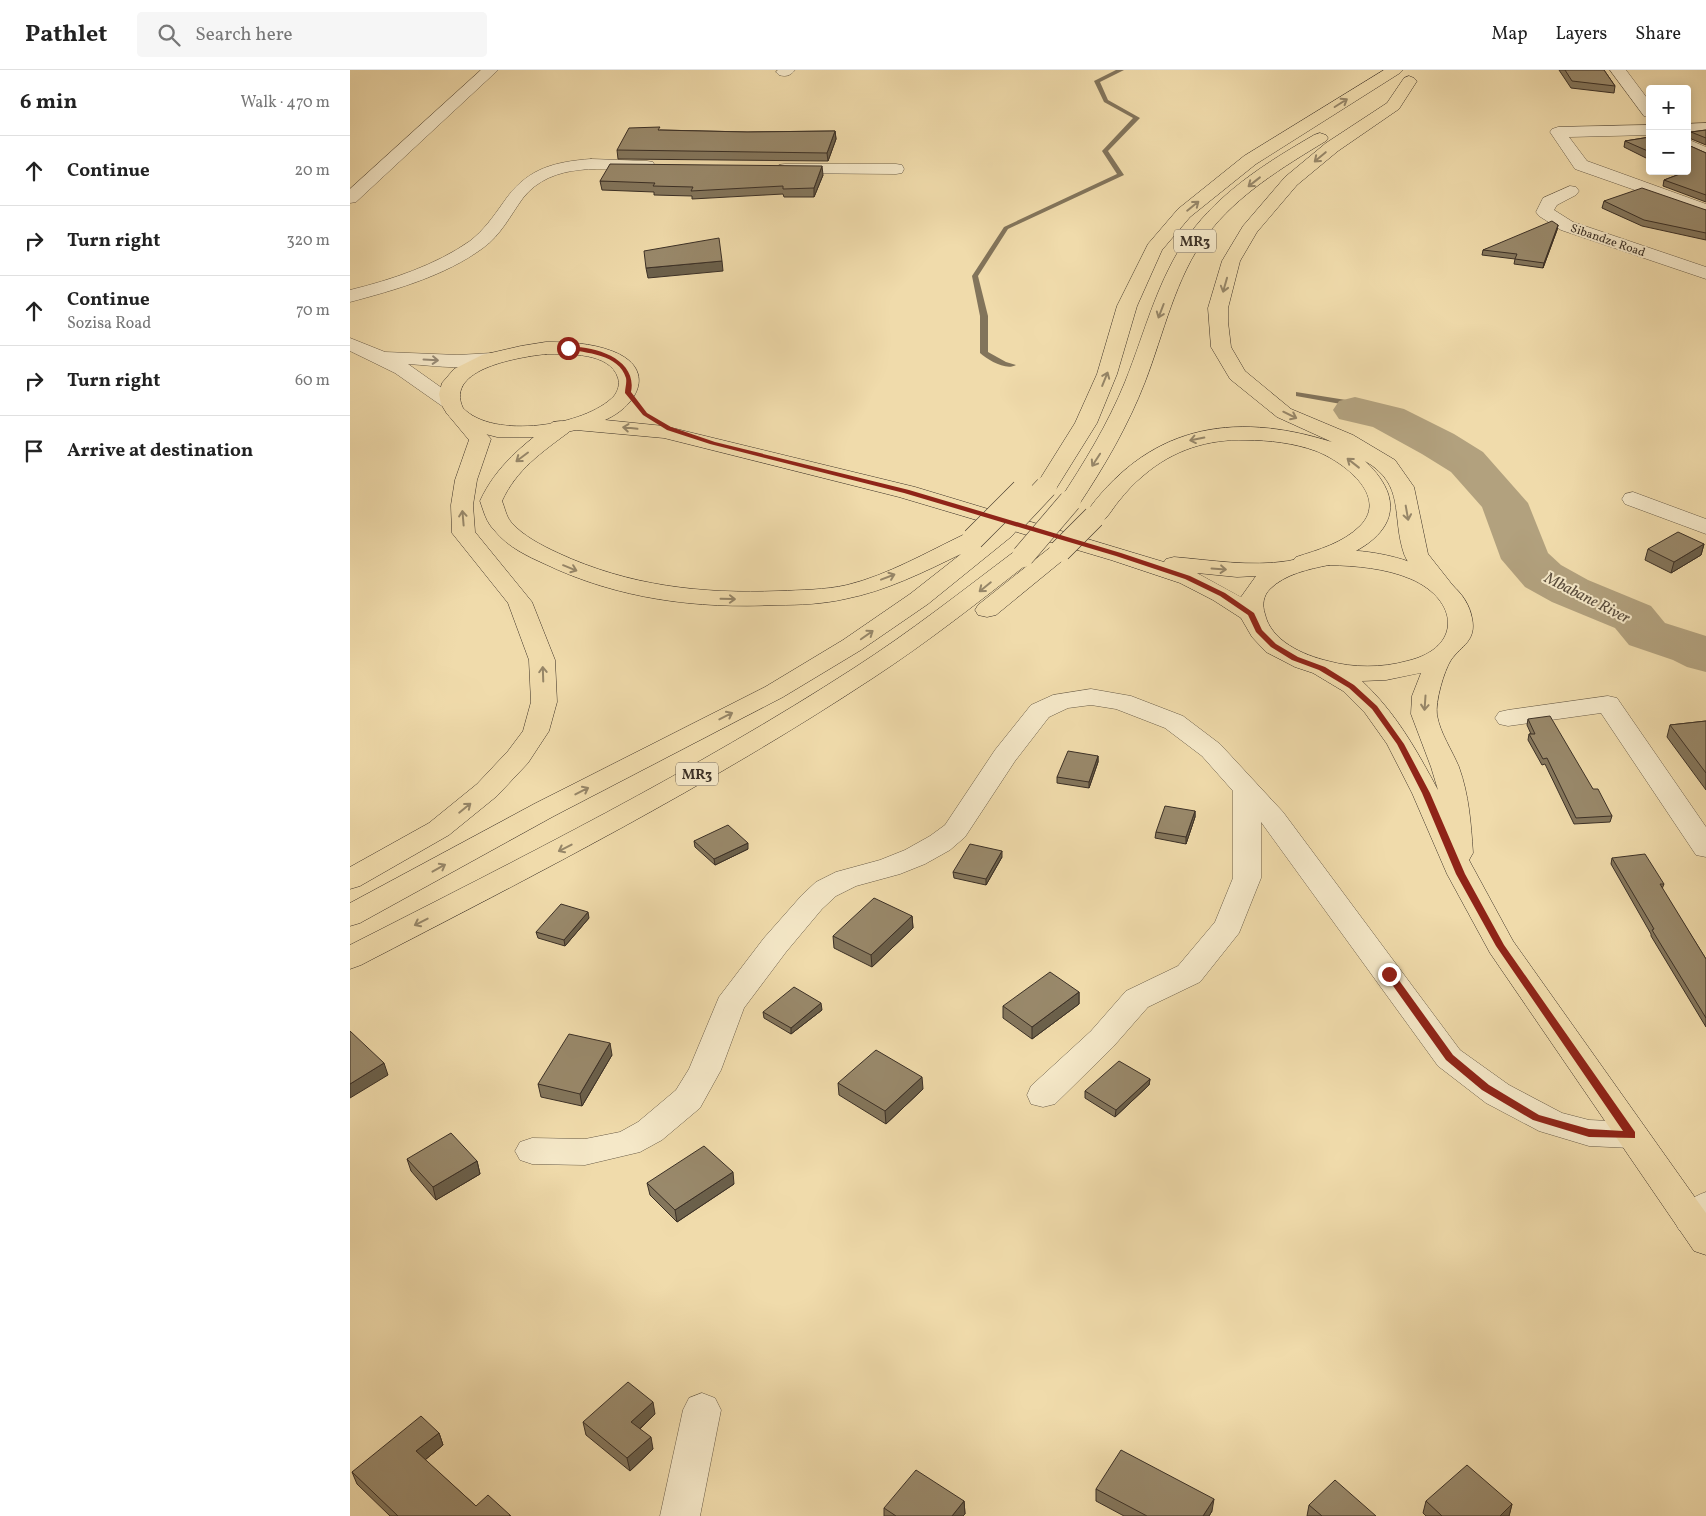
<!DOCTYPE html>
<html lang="en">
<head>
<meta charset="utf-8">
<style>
	body { margin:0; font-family:Vollkorn,serif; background:#f6f6f6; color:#222 }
	.controls { position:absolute; right:15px; top:15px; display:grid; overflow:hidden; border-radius:5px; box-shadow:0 2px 12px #0003 }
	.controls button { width:45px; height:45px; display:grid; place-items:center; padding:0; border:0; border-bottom:1px solid #e0e0e0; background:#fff; color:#222; font:25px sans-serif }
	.stop { position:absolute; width:15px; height:15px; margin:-11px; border:4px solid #8f2418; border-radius:50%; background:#fff }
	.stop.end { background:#8f2418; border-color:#fff; box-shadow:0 1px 5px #0008 }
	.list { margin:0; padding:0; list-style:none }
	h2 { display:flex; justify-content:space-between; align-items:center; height:65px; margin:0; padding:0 20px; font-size:21px }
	h2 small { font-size:16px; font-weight:400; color:#767676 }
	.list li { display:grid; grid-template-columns:32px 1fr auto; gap:15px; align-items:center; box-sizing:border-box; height:70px; padding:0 20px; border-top:1px solid #e0e0e0 }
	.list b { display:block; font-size:19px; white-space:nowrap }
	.list p { margin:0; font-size:16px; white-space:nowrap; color:#767676 }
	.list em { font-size:16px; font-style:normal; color:#767676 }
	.icon { flex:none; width:28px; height:28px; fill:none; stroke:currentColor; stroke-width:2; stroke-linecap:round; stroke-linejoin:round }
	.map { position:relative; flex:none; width:1356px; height:1446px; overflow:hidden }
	header { display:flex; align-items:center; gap:30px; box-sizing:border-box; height:70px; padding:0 25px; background:#fff; border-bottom:1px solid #e0e0e0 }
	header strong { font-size:24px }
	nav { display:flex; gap:28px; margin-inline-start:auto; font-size:18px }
	.search { width:350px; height:45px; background:#f6f6f6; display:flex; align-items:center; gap:12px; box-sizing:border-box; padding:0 18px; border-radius:5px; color:#767676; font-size:19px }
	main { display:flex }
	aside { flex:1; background:#fff }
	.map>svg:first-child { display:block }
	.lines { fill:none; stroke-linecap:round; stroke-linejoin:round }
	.stream { fill:#82745b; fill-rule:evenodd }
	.river { fill:#b2a17e; fill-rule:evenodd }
	.minor-casing { stroke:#685b47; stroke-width:1 }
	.primary-casing { stroke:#3b3026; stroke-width:1 }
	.motorway-casing { stroke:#3b3026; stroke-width:1 }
	.minor { fill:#f5e8c8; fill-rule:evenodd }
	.primary { fill:#f0dbab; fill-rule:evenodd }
	.motorway { fill:#f0dbab; fill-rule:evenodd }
	.motorway-bridge-casing { stroke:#3b3026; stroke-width:23; stroke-linecap:butt }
	.motorway-bridge { stroke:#f0dbab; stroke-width:22 }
	.wall { fill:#84765c; stroke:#3b3026 }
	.shaded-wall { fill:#6b604b; stroke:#3b3026 }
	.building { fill:#99896b; stroke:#3b3026 }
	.oneway { stroke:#968668 }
	.oneway2 { stroke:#988c77 }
	.route { fill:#8f2418 }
	.labels { text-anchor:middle; stroke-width:4; stroke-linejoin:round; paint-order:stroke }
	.far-street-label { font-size:12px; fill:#3b3026; stroke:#f5e8c8 }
	.shield { fill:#f5e8c8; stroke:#736757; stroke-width:1 }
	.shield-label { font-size:14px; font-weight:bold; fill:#3b3026 }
	.water-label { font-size:16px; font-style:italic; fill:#594c3c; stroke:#f5e8c8 }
</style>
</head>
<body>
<header>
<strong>Pathlet</strong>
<div class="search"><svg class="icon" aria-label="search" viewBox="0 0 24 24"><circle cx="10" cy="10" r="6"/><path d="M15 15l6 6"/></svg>Search here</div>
<nav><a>Map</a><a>Layers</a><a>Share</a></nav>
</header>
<main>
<aside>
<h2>6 min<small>Walk · 470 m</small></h2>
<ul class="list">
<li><svg class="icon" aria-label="ahead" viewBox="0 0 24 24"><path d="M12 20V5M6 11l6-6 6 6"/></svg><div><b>Continue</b></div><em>20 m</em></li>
<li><svg class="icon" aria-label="right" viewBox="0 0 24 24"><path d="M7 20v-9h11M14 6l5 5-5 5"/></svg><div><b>Turn right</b></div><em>320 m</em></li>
<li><svg class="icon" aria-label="ahead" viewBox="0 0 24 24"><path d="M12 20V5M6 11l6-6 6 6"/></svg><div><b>Continue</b><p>Sozisa Road</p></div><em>70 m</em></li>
<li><svg class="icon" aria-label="right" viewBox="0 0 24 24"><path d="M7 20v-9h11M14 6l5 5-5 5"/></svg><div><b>Turn right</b></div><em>60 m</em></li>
<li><svg class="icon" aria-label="arrive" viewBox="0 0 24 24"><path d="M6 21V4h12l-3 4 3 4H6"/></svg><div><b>Arrive at destination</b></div></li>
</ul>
</aside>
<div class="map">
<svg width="1356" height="1446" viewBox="0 0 1356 1446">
	<rect width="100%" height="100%" fill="#f0dbab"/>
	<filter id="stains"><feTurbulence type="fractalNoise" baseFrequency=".004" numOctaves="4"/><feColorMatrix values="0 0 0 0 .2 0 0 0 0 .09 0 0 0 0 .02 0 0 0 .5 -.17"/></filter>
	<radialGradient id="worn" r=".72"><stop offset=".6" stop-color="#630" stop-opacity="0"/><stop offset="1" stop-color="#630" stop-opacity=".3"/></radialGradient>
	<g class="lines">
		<g class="stream">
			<path d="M766 0H774L750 12 758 30 790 48 758 81 774 105 658 159 628 206 638 246V282L656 292 666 295C656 301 638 290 630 283V246L622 206 654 157 767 104 752 81 783 48 754 32 744 11Z"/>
			<polygon points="946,322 996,330 1009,340 1005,342 991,334 946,326"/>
		</g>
		<polygon class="river" points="1005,327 1054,339 1104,364 1133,382 1178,433 1198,483 1211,495 1238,510 1301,536 1315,553 1356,566 1356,602 1337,597 1323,590 1279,575 1265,558 1202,532 1175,517 1151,489 1132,437 1101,402 1072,384 1023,357 989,349 983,340 989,331"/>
		<g class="minor-casing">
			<g id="minor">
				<polygon points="131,0 148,0 6,132 0,133 0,119"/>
				<path d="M428 0H445C440 6 436 7 429 5L426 2Z"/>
				<polygon points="1260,0 1276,0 1300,32 1300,48 1294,46"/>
				<polygon points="1356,53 1356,63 1337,64 1337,54"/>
				<polygon points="1300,55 1300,65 1219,67 1237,91 1356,134 1356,145 1225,99 1200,62 1202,59 1208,57"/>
				<polygon points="1337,69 1356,77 1356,88 1337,80"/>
				<path d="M241 89 297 91 303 92 305 96 303 100 297 101C255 99 202 91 173 128 160 146 151 165 133 178 95 206 45 220 0 232V220C41 210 86 195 120 171 134 160 143 147 153 133 176 99 202 92 241 89Z"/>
				<polygon points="435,94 546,94 552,95 554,99 552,103 546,104 429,103 427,99 429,95"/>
				<polygon points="1220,116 1226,117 1229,121 1226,125 1207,135 1204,140 1223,152 1356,197 1356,209 1211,160 1189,146 1186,142 1193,128"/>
				<path d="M0 268 35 282 108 285 142 283 149 285 152 289 149 293C120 301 88 296 58 294L106 328 109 332 106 336 99 338 92 336 45 303 0 281Z"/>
				<polygon points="1283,422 1356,449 1356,464 1275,434 1272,429 1275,424"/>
				<polygon points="741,619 781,626 833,646 870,674 933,742 1110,980 1159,1015 1212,1043 1239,1050 1281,1052 1293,1056 1298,1065 1293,1074 1281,1078 1239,1076 1189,1061 1136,1033 1088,996 911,752 911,808 889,863 850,912 798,937 763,977 705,1034 693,1037 681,1034 677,1025 681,1016 741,961 776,921 828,896 865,852 883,808 883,721 852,686 815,658 766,639 741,635 718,638 699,647 665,691 615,767 600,780 575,794 550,804 506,816 486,826 472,839 436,882 394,938 371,1000 350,1038 312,1070 290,1082 235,1095 182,1094 170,1090 165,1081 170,1072 182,1068 235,1069 270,1062 288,1052 326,1020 339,999 369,927 414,868 452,825 466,812 486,802 530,790 555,780 580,766 595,755 645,680 681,635 703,625"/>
				<polygon points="1258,626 1267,628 1356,757 1356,787 1346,785 1251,643 1158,656 1149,654 1145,648 1149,642 1158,640"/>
				<path d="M1356 1122V1157L1341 1164 1329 1160 1324 1150C1331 1136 1341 1127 1356 1122Z"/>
				<polygon points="352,1323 365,1328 371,1340 350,1446 310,1446 333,1340 339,1328"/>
			</g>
		</g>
		<g class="primary-casing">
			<path id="primary" d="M196 272C218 272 241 273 262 281 307 298 289 335 255 350L314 356 565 417 814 492 816 489 824 487C861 490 900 497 938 491 951 489 964 483 978 481 1023 476 1113 496 1122 548 1127 571 1111 576 1101 590 1094 601 1085 632 1087 645 1090 663 1102 680 1109 697 1119 725 1121 753 1123 783L1119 790 1163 871 1356 1143V1185L1344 1181 1140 883 1097 804 1062 723 1037 674 1015 643 993 621 963 603 945 597 916 582 902 567 891 548 863 530 830 513 761 490 549 427 314 368 226 360 192 367H147L120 360 104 351 97 344 91 334 89 324 92 313 104 299 132 285 171 276ZM196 284C218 284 260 282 268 308 270 314 268 321 264 326 236 356 143 370 113 338 94 298 171 287 196 284ZM979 495C1007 496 1035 498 1061 509 1109 530 1113 578 1057 591 1032 598 1003 598 978 591 953 585 921 571 915 544 912 535 913 526 920 519 935 504 959 499 979 495ZM847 503 887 507 906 506 891 527ZM1071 603 1062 626 1061 644 1081 697 1088 720C1066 679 1046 643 1012 611L1036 610Z"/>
		</g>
		<g class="motorway-casing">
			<g id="motorway">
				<polygon points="1034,0 1053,0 1050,3 906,94 840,147 812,180 787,236 767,304 747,353 704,422 696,424 688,422 685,417 725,353 747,304 767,236 798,174 828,139 894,86"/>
				<path d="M1059 6 1064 8 1067 11 1049 39 988 81 947 115 907 162 890 191 878 238V252L881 277 895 301 941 339 1003 365 1045 390 1064 417 1078 484 1108 522 1105 527 1096 529 1087 527C1079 516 1058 496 1054 484 1041 445 1056 415 1015 391 1063 436 1037 472 983 491 970 495 958 500 946 497L942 492 946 487C968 480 993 473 1010 456 1040 426 992 391 966 381 944 373 919 370 896 370 858 369 823 380 794 405 784 413 776 422 768 432 763 438 757 449 751 452 746 455 741 453 736 452L733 447C796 356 881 340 982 372L927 347 880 309 861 277 858 238 872 191 893 156 935 107 976 73 1037 33 1054 8Z"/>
				<path d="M970 63 976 65 978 68 976 71C933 97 887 125 857 165 825 208 814 263 795 312 778 356 754 397 728 436L720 438 712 436 709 431C734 393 758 354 775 312 796 260 809 202 845 157 877 117 921 90 964 65Z"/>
				<polygon points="110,340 117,342 141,369 127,410 123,435 125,462 182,532 205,590 207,632 199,661 178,693 147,726 99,765 10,816 0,819 0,797 79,753 127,714 158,681 173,661 181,632 179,590 158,533 102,463 101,435 105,410 119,370 99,346 103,342"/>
				<path d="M211 351 219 352 222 357 219 362C192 382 166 400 152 431 155 438 156 446 161 452 173 466 191 475 208 483 279 516 352 524 429 521 451 520 475 520 497 515 538 505 577 482 615 464L623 462 633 466C643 458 649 453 662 456L666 461 662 466 578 534 511 580 433 627 204 746 10 853 0 856V833L184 734 415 617 493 570 560 524 611 484C574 502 536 521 495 529 473 534 450 535 427 535 347 539 268 529 195 494 177 486 158 477 145 461 136 452 134 442 130 431 146 396 173 375 203 352Z"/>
				<polygon points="710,474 718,476 722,481 718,486 646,545 637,547 628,545 625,540 628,535 702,476"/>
				<path d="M673 479 681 481 685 486 681 491C630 531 578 572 523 608 359 716 185 805 11 895L0 899V875C171 788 343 702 504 598 560 562 612 521 665 481Z"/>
			</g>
		</g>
		<use href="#minor" class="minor"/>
		<use href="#primary" class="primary"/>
		<use href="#motorway" class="motorway"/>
		<g class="motorway-bridge-casing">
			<g id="motorway-bridge">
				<polyline points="666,449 696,417"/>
				<polyline points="623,469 672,420"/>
				<polyline points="710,481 744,447"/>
				<polyline points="673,486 720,431"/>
			</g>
		</g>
		<use href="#motorway-bridge" class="motorway-bridge"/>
	</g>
	<g class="wall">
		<polygon points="1209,0 1254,0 1265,16 1264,23 1221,18"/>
		<polygon points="310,60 397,62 485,61 486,69 478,91 268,89 267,80"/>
		<polygon points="1356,60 1356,75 1339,68 1341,62"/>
		<polygon points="1300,67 1300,90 1274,77 1275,71"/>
		<polygon points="1337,71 1338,75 1356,83 1356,132 1313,116 1314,110 1330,104 1324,101 1337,101"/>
		<polygon points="473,105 464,127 434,127 433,124 342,129 342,126 304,125 304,122 252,120 250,111"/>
		<polygon points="1254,131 1356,140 1356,170 1292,156 1252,138"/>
		<polygon points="1208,155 1207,160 1193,198 1164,194 1165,189 1132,185 1133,180"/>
		<polygon points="1354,474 1351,485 1321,503 1295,490 1298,479"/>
		<polygon points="1178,649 1243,719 1262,746 1260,752 1224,754 1195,694 1192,695 1178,670 1179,664 1181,664 1177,655"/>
		<polygon points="1356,651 1356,720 1317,667 1320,655"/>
		<polygon points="748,686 748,692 739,718 707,713 707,707"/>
		<polygon points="845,741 845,747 836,774 805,768 806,762"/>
		<polygon points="344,771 398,779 365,795 345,777"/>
		<polygon points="652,787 636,815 604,808 603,802"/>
		<polygon points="1262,788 1314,814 1312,819 1356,889 1356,957 1301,866 1301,864 1261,794"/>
		<polygon points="562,846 563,858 522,897 484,878 483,866"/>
		<polygon points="239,848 215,876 188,868 186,862"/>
		<polygon points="729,922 729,934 682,969 653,948 653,936"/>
		<polygon points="472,940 441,964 414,948 413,942"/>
		<polygon points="262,985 232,1036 191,1027 188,1014"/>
		<polygon points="800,1009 799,1015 765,1047 735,1028 735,1021"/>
		<polygon points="488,1013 573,1019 536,1054 489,1025"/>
		<polygon points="57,1089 127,1091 130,1104 86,1130 61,1101"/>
		<polygon points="297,1113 384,1114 327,1152 300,1125"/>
		<polygon points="305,1344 290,1359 303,1379 280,1401 236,1365 233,1352"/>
		<polygon points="89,1363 93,1375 75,1390 126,1436 160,1445 161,1446 40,1446 7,1414 2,1402"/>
		<polygon points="746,1419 862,1441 859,1446 774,1446 746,1431"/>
		<polygon points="614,1431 615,1444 613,1446 534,1446 534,1438"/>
		<polygon points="1076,1431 1162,1434 1159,1446 1076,1446 1073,1443"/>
		<polygon points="959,1435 1026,1446 957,1446"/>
	</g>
	<g class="shaded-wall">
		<polygon points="485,61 486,69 478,91 477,83"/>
		<polygon points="472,96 473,105 464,127 464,118"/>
		<polygon points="1208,155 1207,160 1193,198 1194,193"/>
		<polygon points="372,191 373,201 298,208 296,198"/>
		<polygon points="1354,474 1351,485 1321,503 1324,492"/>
		<polygon points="748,686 748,692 739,718 739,712"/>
		<polygon points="845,741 845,747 836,774 836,767"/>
		<polygon points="398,773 398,779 365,795 364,789"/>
		<polygon points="652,781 652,787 636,815 636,809"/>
		<polygon points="238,842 239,848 215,876 214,870"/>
		<polygon points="562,846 563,858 522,897 521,885"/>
		<polygon points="729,922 729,934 682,969 682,957"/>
		<polygon points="471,933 472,940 441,964 441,958"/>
		<polygon points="260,973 262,985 232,1036 230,1024"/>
		<polygon points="34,993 38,1005 0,1028 0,1014"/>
		<polygon points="572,1007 573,1019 536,1054 535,1041"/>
		<polygon points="800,1009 799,1015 765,1047 766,1040"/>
		<polygon points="127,1091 130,1104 86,1130 83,1117"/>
		<polygon points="383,1102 384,1114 327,1152 325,1140"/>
		<polygon points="303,1332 305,1344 284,1364 281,1352"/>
		<polygon points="89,1363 93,1375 70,1394 66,1381"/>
		<polygon points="301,1367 303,1379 280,1401 277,1388"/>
		<polygon points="864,1429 862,1441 859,1446 853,1446"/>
		<polygon points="614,1431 615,1444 613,1446 602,1446"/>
		<polygon points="1162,1434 1159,1446 1150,1446"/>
	</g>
	<g class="building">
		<polygon points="1215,0 1254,0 1265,16 1222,11"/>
		<polygon points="310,57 308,60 397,62 485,61 477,83 267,80 279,58"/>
		<polygon points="1356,60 1356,68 1341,62"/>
		<polygon points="1300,67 1300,82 1275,71"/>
		<polygon points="1337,71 1338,75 1356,83 1356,125 1314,110 1338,101 1337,100"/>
		<polygon points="260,94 472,96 464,118 433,119 433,116 341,121 343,117 303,116 305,113 250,111"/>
		<polygon points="1292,118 1356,140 1356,163 1294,150 1254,131"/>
		<polygon points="1202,151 1208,155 1194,193 1165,189 1167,184 1133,180"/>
		<polygon points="369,168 372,191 296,198 294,181"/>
		<polygon points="1328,462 1354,474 1324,492 1298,479"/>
		<polygon points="1200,646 1243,719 1248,719 1262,746 1226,748 1197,688 1193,689 1179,664 1185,664 1178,649"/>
		<polygon points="1356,651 1356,703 1320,655"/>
		<polygon points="718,681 748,686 739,712 707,707"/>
		<polygon points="815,736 845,741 836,767 806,762"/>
		<polygon points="378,755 398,773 364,789 344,771"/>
		<polygon points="620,774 652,781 636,809 603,802"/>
		<polygon points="1295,784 1314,814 1310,814 1356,889 1356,948 1302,860 1304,859 1262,788"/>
		<polygon points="524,828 562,846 521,885 483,866"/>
		<polygon points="211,834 238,842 214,870 186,862"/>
		<polygon points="700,902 729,922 682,957 653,936"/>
		<polygon points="444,917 471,933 441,958 413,942"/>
		<polygon points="0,961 34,993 0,1014"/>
		<polygon points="219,964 260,973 230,1024 188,1014"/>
		<polygon points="526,980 572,1007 535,1041 488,1013"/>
		<polygon points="769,991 800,1009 766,1040 735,1021"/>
		<polygon points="101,1063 127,1091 83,1117 57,1089"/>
		<polygon points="354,1076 383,1102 325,1140 297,1113"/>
		<polygon points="278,1312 303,1332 281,1352 301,1367 277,1388 233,1352"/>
		<polygon points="71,1346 89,1363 66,1381 126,1436 138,1425 160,1445 159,1446 48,1446 2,1402"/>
		<polygon points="771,1380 864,1429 853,1446 797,1446 746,1419"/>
		<polygon points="1117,1395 1162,1434 1150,1446 1092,1446 1076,1431"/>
		<polygon points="566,1400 614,1431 602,1446 546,1446 534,1438"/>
		<polygon points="985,1410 1026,1446 972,1446 959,1435"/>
	</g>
	<defs><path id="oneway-shaft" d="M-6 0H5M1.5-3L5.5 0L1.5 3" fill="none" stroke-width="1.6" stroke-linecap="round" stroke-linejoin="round" transform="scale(1.25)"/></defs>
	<g class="oneway">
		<use href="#oneway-shaft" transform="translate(991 33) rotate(-32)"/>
		<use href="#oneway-shaft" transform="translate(970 87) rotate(140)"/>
		<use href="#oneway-shaft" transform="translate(904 112) rotate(142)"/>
		<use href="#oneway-shaft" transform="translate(843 136) rotate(-39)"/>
		<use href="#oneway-shaft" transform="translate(875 215) rotate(106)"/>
		<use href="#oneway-shaft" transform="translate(811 241) rotate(111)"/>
		<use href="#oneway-shaft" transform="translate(755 309) rotate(-68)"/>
		<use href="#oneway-shaft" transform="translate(940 345) rotate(26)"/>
		<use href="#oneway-shaft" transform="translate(280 358) rotate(-174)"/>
		<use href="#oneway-shaft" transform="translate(847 369) rotate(169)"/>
		<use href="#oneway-shaft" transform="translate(172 387) rotate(143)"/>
		<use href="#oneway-shaft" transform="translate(746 390) rotate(123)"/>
		<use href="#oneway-shaft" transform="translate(1003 393) rotate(-142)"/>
		<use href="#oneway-shaft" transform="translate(1057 443) rotate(80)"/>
		<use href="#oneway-shaft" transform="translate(113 448) rotate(-95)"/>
		<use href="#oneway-shaft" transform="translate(220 498) rotate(22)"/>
		<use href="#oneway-shaft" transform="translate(869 499) rotate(4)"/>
		<use href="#oneway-shaft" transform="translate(538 507) rotate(-21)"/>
		<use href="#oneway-shaft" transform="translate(635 517) rotate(141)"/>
		<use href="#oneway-shaft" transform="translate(378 529) rotate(1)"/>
		<use href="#oneway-shaft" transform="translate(517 565) rotate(-35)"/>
		<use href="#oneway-shaft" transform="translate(193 604) rotate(-92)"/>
		<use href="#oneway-shaft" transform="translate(1075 633) rotate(94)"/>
		<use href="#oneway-shaft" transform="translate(376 646) rotate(-27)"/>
		<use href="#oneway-shaft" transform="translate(232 721) rotate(-27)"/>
		<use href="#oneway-shaft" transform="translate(115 738) rotate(-39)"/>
		<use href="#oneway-shaft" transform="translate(215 778) rotate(153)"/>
		<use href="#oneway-shaft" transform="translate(89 798) rotate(-29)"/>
		<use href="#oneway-shaft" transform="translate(71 852) rotate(153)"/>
	</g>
	<use class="oneway2" href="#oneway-shaft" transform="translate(81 290) rotate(3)"/>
	<path class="route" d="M216 277C242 275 288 288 281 322L297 343 321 357 365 372 559 420 771 483 840 506 875 523 904 543 912 560 926 574 948 587 975 597 1004 615 1027 636 1054 674 1080 723 1115 804 1154 875 1285 1062V1068L1239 1067 1183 1050 1132 1020 1096 990 1036 906V902H1043L1103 985 1139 1015 1189 1045 1239 1059 1273 1061 1146 876 1106 804 1072 723 1047 674 1022 639 999 618 969 600 942 590 921 577 906 562 898 545 870 526 835 509 766 486 554 423 360 374 317 360 293 345 275 323C275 318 277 313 276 308 269 284 236 283 216 279Z"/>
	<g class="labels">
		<g class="far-street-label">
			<text transform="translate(1258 170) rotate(19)" y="4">Sibandze Road</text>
		</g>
		<g class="shield">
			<rect x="824" y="159.5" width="42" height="23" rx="4"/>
			<rect x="326" y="692.5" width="42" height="23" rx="4"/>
		</g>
		<g class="shield-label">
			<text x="845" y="176">MR3</text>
			<text x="347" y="709">MR3</text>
		</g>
		<g class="water-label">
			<text transform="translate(1238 527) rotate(27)" y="6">Mbabane River</text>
		</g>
	</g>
	<rect width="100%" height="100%" filter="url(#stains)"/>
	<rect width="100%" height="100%" fill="url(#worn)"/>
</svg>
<div class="controls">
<button>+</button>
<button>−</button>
</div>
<div class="stop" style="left:218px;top:278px"></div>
<div class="stop end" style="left:1039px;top:904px"></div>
</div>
</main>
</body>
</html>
